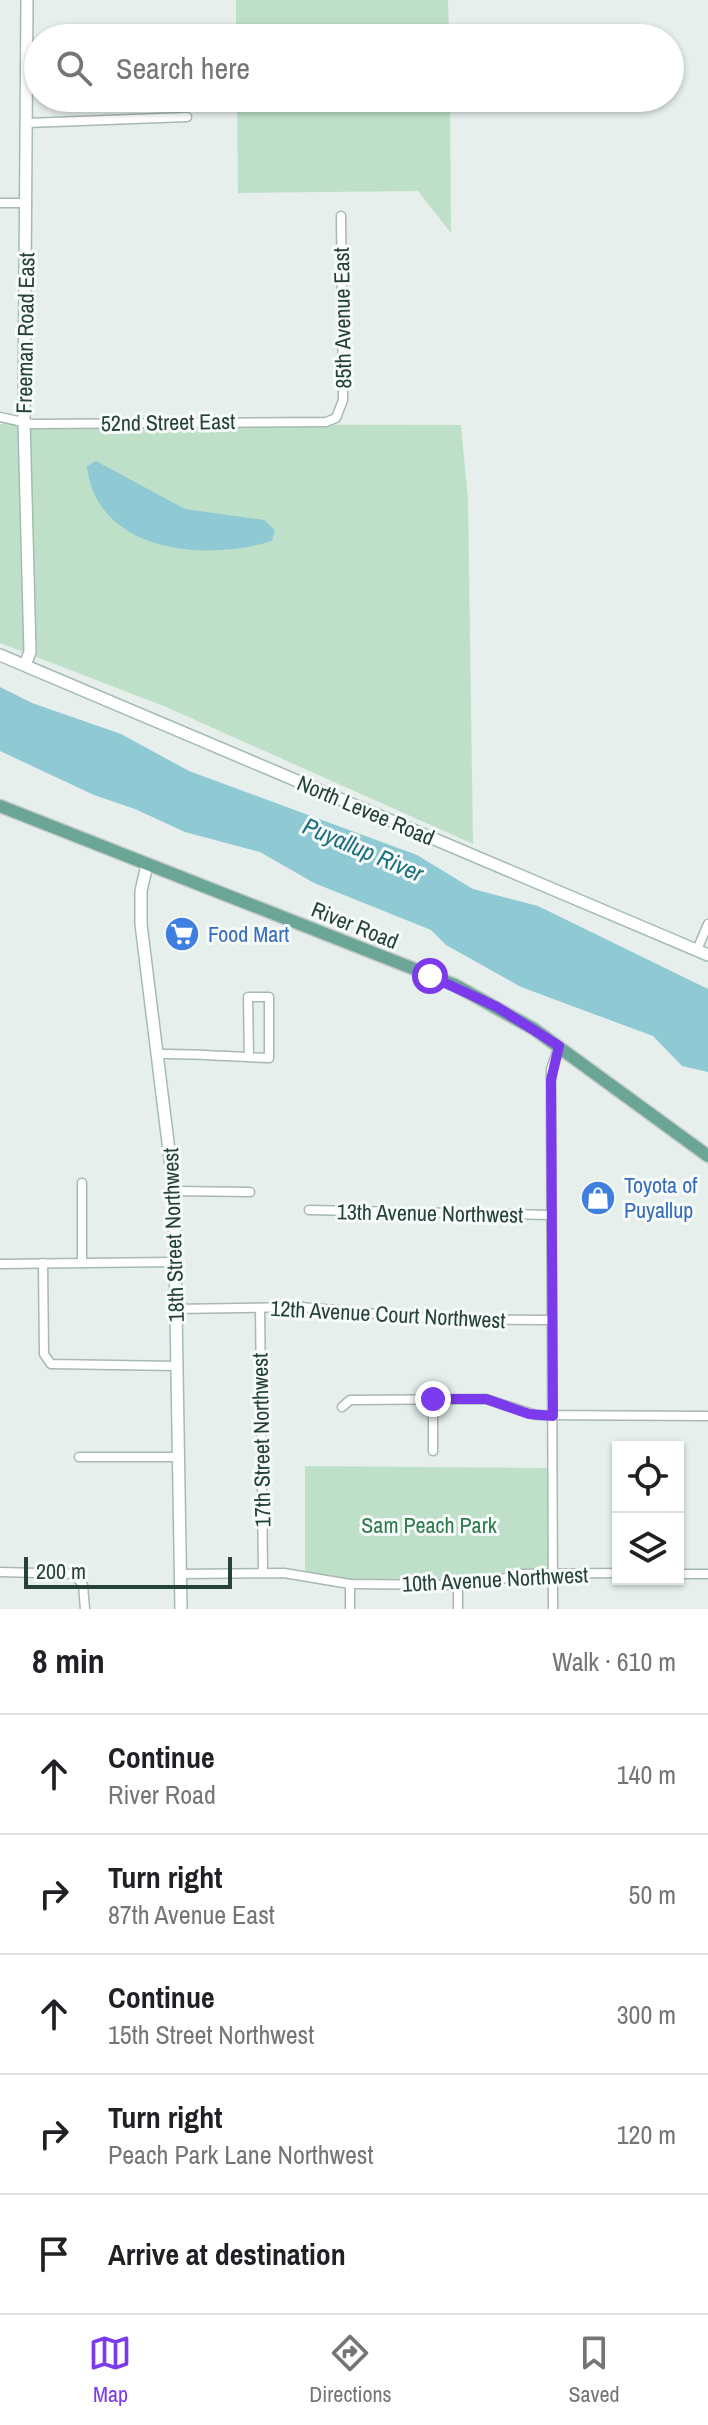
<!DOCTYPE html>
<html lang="en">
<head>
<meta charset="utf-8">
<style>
	body { margin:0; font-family:"Archivo Narrow",sans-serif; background:#f2f2f2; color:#202124 }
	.controls { position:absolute; right:24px; bottom:24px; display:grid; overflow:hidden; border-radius:0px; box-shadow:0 2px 6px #0004 }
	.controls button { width:72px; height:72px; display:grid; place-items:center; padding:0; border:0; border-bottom:2px solid #e0e0e0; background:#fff; color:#202124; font:40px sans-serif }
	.scale { position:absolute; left:24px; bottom:20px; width:208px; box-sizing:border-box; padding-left:8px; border:4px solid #24423a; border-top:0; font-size:22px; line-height:28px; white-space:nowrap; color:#24423a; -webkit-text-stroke:6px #f7fbf9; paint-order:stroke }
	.stop { position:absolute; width:24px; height:24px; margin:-18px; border:6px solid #7c3aed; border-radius:50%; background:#fff }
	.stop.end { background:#7c3aed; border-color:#fff; box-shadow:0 2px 8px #0008 }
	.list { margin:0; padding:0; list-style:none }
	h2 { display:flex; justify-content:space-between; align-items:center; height:104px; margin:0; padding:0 32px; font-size:34px }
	h2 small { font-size:26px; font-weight:400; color:#757577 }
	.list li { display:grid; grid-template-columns:52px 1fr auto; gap:24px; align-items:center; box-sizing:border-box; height:120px; padding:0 32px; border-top:2px solid #e0e0e0 }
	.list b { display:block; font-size:30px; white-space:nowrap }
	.list p { margin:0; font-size:26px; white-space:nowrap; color:#757577 }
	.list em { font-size:26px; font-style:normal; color:#757577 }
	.icon { flex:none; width:44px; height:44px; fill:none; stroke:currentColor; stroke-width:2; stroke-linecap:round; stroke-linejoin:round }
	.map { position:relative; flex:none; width:708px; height:1609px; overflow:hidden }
	.search { position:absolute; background:#fff; box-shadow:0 2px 6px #0004; left:24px; right:24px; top:24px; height:88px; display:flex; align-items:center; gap:20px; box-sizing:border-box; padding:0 28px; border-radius:44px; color:#757577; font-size:30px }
	.sheet { height:704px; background:#fff }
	nav { display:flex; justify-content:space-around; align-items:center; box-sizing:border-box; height:112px; border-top:2px solid #e0e0e0; background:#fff; font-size:22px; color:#757577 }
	nav a { display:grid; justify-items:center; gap:4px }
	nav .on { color:#7c3aed }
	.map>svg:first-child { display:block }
	.green { fill:#bfe0c8 }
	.water { fill:#8ec9d4 }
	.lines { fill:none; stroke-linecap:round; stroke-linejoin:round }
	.street-casing { stroke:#a8b8b2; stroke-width:11 }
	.secondary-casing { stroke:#a4bbb3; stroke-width:14 }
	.primary-casing { stroke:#c2cac8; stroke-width:15 }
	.street { stroke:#fff; stroke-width:8 }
	.secondary { stroke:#fff; stroke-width:11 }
	.primary { stroke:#6aa596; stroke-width:12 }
	.route { stroke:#7c3aed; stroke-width:10 }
	.labels { text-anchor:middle; stroke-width:6; stroke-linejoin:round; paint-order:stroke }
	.street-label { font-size:22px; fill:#24423a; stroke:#f7fbf9 }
	.shop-label { font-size:22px; fill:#366cbe; stroke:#f7fbf9; text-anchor:start }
	.park-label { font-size:22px; fill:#2d7a4b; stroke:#f7fbf9 }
	.water-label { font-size:24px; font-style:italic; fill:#1c6f80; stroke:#f7fbf9 }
</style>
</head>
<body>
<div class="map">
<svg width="708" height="1609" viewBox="0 0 708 1609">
	<rect width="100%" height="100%" fill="#e6efeb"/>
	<g class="green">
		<polygon points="236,0 448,0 449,38 236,38"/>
		<polygon points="237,98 450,98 451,233 418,191 238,193"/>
		<polygon points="0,424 461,425 468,500 473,844 166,707 0,643"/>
		<path d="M305 1466 553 1468V1573C472 1583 385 1592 305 1575Z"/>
	</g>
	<g class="water">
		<path d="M96 461 185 509 264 520 275 530 272 541C207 562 96 553 87 466Z"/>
		<polygon points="0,687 32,703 121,734 189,771 417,855 473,889 538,906 708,989 708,1072 682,1066 653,1036 521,987 446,945 431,930 314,883 260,852 185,832 135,809 94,795 0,751"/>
	</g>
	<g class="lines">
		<g class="street-casing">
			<g id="street">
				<polyline points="27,123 187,117"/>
				<polyline points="0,203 27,203"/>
				<polyline points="0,417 32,424 326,422 336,418 343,400 341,216"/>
				<polyline points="697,950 708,924"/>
				<path d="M157 1054C194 1053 232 1057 269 1058V997H248L249 1057"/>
				<polyline points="174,1191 250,1192"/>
				<polyline points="309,1210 551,1215"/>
				<polyline points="43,1263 44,1354 51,1364 176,1366"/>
				<polyline points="82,1263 82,1183"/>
				<polyline points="0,1264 174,1262"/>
				<polyline points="260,1308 263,1572"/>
				<polyline points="175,1309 301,1307 434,1319 552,1320"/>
				<polyline points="433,1399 433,1451"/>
				<polyline points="342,1407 350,1400 486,1399 536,1415 708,1416"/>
				<polyline points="79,1457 178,1457"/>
				<polyline points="0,1572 74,1574 83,1585 85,1609"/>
				<polyline points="181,1574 284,1573 350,1584 458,1585 486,1584 518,1574 618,1573"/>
				<polyline points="678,1574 708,1574"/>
				<polyline points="458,1585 458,1609"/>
				<polyline points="350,1609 350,1584"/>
				<polyline points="553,1609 551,1088 551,1069 559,1046"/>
			</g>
		</g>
		<g class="secondary-casing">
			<g id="secondary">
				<polyline points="0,655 708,955"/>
				<polyline points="25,665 30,652 24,421 27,0"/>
				<polyline points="147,865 141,891 141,924 174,1191 181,1609"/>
			</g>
		</g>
		<g class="primary-casing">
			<polyline id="primary" points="0,806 455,985 534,1029 708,1156"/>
		</g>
		<use href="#street" class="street"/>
		<use href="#secondary" class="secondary"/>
		<use href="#primary" class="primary"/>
	</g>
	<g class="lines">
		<polyline class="route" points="430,976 497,1007 559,1046 551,1080 553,1416 529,1414 486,1399 433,1399"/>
	</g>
	<defs>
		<g id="supermarket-disc" transform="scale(1.8)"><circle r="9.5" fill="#3f7fe0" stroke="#f7fbf9"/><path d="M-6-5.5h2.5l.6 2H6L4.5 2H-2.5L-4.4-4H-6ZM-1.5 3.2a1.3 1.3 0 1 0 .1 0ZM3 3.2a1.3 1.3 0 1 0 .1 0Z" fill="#fff"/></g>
		<g id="shop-disc" transform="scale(1.8)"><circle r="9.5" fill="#3f7fe0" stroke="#f7fbf9"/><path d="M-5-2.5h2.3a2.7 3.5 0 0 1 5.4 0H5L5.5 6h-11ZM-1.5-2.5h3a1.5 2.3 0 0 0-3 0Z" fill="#fff"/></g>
	</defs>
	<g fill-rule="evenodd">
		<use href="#supermarket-disc" x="182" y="934"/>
		<use href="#shop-disc" x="598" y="1198"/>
	</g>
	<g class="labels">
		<g class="street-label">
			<text transform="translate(342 318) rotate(-91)" y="8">85th Avenue East</text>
			<text transform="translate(25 333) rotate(-89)" y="8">Freeman Road East</text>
			<text transform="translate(168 422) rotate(-1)" y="8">52nd Street East</text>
			<text transform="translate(366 810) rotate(23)" y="8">North Levee Road</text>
			<text transform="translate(355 925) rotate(22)" y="8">River Road</text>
			<text transform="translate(430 1213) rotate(1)" y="8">13th Avenue Northwest</text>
			<text transform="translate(173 1235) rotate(-92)" y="8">18th Street Northwest</text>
			<text transform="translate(388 1314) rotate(3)" y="8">12th Avenue Court Northwest</text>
			<text transform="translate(261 1440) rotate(-91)" y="8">17th Street Northwest</text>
			<text transform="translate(495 1579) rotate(-3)" y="8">10th Avenue Northwest</text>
		</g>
		<g class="shop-label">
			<text x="208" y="942">Food Mart</text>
			<text x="624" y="1193">Toyota of<tspan x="624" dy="25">Puyallup</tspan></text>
		</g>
		<g class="park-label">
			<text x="429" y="1533">Sam Peach Park</text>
		</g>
		<g class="water-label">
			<text transform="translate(363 850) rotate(23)" y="8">Puyallup River</text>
		</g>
	</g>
</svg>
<div class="controls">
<button><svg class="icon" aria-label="locate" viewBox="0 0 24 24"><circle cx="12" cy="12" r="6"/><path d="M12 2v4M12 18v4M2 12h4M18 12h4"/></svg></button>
<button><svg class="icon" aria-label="layers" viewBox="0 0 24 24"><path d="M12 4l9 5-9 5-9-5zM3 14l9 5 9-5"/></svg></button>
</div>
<div class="scale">200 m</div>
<div class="stop" style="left:430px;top:976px"></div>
<div class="stop end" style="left:433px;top:1399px"></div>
<div class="search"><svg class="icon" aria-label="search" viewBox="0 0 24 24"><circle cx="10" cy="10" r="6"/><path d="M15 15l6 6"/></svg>Search here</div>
</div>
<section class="sheet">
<h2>8 min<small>Walk · 610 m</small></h2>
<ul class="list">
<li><svg class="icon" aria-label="ahead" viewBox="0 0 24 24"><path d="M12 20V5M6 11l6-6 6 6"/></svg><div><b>Continue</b><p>River Road</p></div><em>140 m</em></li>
<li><svg class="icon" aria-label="right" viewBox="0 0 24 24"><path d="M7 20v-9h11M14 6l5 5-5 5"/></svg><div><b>Turn right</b><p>87th Avenue East</p></div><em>50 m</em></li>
<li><svg class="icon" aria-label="ahead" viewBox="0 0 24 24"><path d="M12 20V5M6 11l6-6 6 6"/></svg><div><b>Continue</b><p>15th Street Northwest</p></div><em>300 m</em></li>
<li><svg class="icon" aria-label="right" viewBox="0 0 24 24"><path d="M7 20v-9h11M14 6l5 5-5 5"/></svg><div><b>Turn right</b><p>Peach Park Lane Northwest</p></div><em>120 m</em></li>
<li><svg class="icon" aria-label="arrive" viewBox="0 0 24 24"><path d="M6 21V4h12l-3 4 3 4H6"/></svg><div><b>Arrive at destination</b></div></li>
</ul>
</section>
<nav>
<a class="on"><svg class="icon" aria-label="map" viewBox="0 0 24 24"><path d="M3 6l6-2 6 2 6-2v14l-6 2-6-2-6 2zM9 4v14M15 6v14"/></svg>Map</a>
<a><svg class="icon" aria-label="directions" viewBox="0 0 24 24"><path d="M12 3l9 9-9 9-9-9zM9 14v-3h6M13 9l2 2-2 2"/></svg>Directions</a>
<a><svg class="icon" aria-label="saved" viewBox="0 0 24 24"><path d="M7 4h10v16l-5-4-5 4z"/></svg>Saved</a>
</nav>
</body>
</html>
